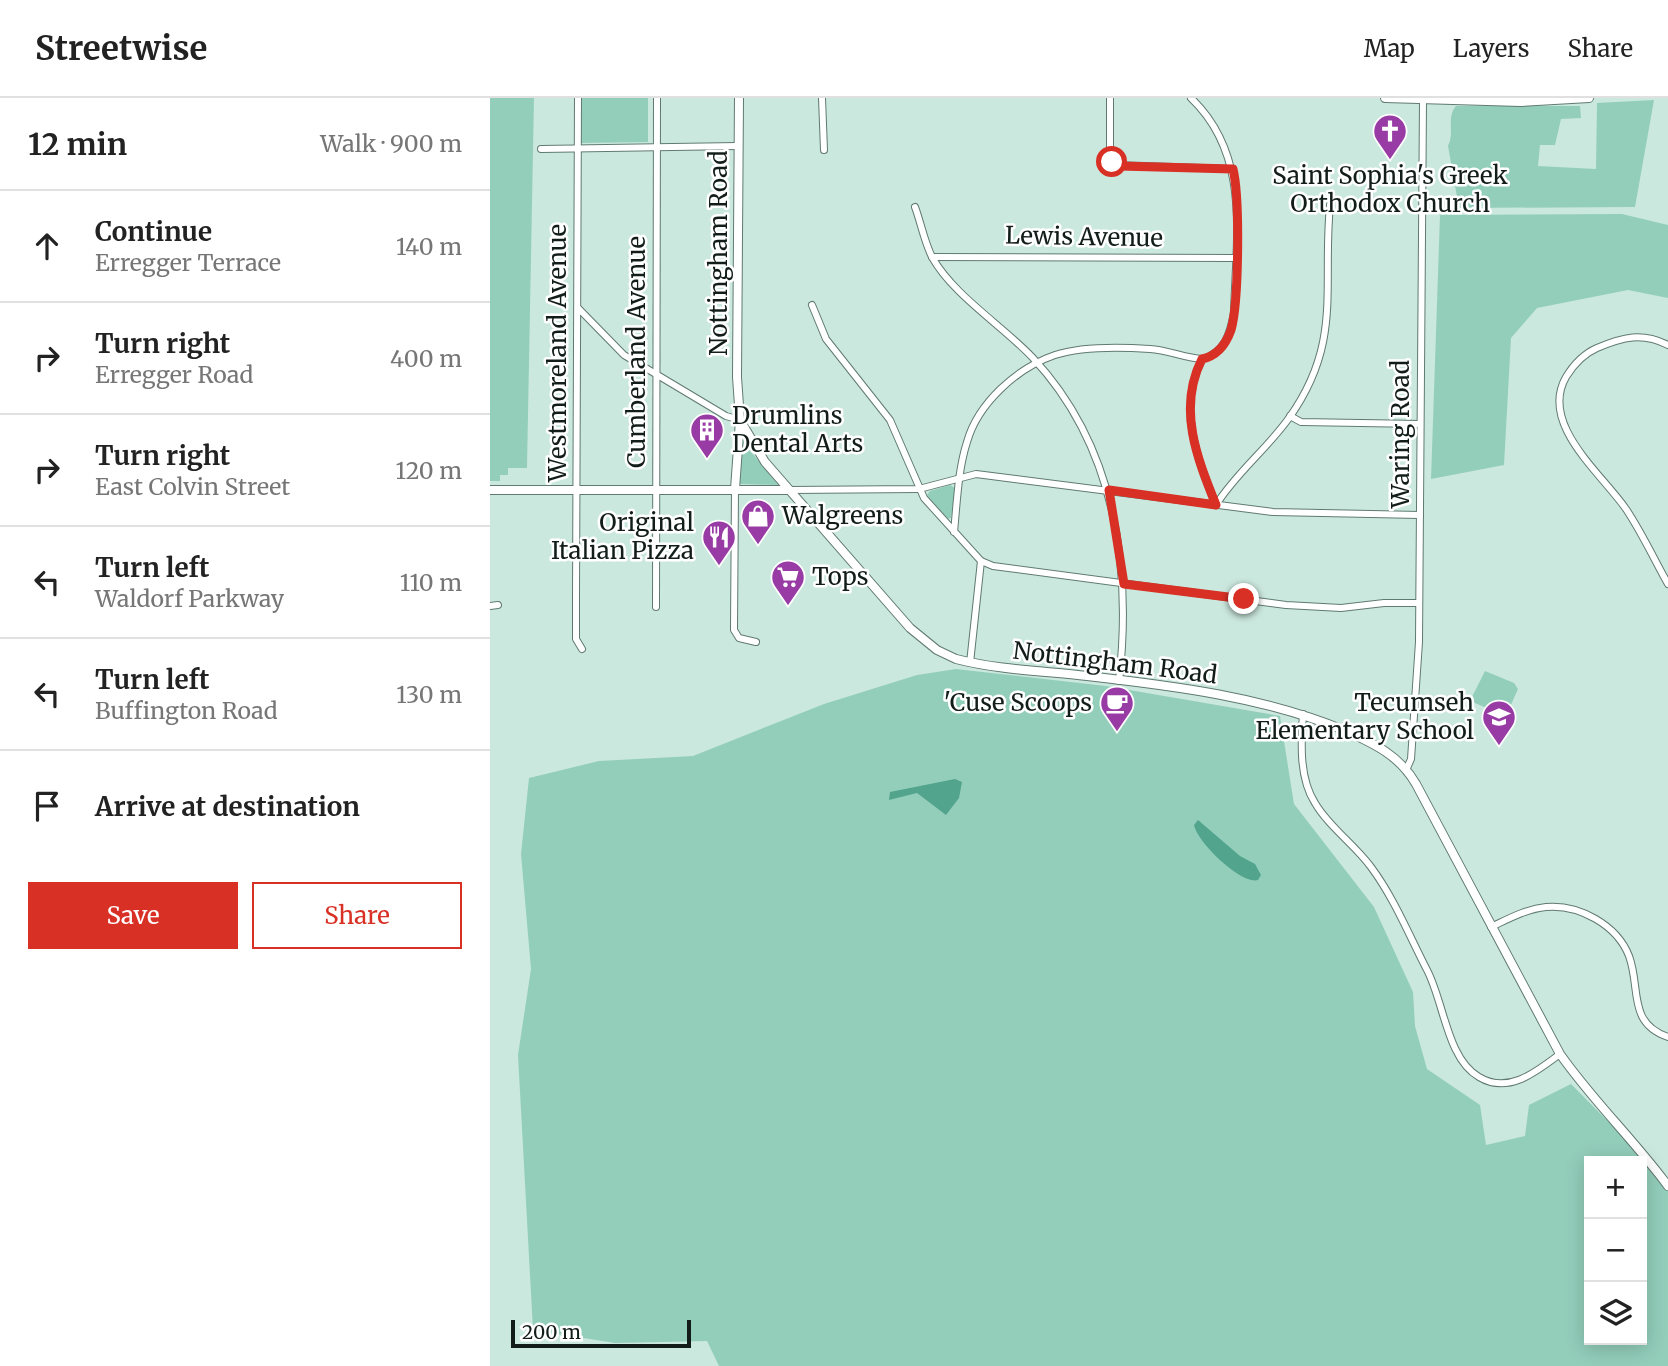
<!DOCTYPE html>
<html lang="en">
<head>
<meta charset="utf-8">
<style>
	body { margin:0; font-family:Merriweather,serif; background:#f2f2f2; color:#222 }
	.controls { position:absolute; right:21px; bottom:21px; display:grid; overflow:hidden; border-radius:0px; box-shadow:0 4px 18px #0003 }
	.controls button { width:63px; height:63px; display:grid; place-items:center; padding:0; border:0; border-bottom:2px solid #e0e0e0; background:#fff; color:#222; font:35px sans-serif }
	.scale { position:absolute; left:21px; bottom:18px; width:180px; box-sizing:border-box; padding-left:7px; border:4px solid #121d19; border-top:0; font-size:19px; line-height:24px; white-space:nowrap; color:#121d19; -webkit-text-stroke:5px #fff; paint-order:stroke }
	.stop { position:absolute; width:21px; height:21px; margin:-16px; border:5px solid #d93025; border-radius:50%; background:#fff }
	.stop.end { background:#d93025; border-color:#fff; box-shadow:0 2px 7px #0008 }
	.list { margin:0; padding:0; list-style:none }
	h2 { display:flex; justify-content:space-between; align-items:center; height:91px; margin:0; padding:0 28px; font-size:30px }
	h2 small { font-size:23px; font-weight:400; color:#767676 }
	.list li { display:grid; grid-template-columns:46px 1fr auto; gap:21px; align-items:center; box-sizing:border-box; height:112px; padding:0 28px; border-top:2px solid #e0e0e0 }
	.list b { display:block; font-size:26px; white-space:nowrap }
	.list p { margin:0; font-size:23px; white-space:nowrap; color:#767676 }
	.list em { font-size:23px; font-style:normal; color:#767676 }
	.actions { display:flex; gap:14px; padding:21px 28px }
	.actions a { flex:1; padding:16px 0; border:2px solid #d93025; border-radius:0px; text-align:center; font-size:24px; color:#d93025 }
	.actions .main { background:#d93025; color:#fff }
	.icon { flex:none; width:38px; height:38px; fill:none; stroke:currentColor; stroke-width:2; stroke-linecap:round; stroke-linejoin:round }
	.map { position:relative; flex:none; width:1178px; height:1268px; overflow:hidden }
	header { display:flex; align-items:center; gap:42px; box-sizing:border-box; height:98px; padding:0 35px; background:#fff; border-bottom:2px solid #e0e0e0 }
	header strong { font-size:33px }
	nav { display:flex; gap:38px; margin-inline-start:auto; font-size:24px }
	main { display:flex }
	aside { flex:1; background:#fff }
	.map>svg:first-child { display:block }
	.green { fill:#93cebb; fill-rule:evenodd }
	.water { fill:#52a48d }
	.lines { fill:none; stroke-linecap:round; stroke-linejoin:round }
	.street-casing { stroke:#607a71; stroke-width:8 }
	.secondary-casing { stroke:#607a71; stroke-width:10 }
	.street { stroke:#fff; stroke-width:6 }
	.secondary { stroke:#fff; stroke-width:8 }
	.route { stroke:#d93025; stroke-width:9 }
	.labels { text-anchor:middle; stroke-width:5; stroke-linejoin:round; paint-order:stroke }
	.poi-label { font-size:24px; fill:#121d19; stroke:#fff; text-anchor:start }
	.street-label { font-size:24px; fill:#121d19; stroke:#fff }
</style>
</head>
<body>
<header>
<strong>Streetwise</strong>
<nav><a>Map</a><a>Layers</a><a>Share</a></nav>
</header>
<main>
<aside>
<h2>12 min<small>Walk · 900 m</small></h2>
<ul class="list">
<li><svg class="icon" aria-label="ahead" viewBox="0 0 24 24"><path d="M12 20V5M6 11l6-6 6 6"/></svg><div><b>Continue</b><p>Erregger Terrace</p></div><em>140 m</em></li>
<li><svg class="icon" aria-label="right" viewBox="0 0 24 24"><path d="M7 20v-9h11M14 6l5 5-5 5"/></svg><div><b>Turn right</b><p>Erregger Road</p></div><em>400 m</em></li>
<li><svg class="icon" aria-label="right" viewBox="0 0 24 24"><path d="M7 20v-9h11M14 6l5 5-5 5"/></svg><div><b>Turn right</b><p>East Colvin Street</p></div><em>120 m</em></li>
<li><svg class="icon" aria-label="left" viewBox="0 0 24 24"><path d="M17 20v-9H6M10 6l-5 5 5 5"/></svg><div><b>Turn left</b><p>Waldorf Parkway</p></div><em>110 m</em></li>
<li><svg class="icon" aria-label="left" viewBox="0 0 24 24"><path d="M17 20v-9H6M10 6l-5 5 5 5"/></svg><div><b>Turn left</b><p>Buffington Road</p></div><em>130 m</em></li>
<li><svg class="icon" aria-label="arrive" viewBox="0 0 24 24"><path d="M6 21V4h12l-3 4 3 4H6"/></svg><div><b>Arrive at destination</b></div></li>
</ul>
<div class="actions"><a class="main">Save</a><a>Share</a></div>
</aside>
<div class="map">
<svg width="1178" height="1268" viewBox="0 0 1178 1268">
	<rect width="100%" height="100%" fill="#cbe8de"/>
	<g class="green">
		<polygon points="0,0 44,0 37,370 18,370 18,377 10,377 10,383 0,383"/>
		<polygon points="92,0 158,0 158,44 91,45"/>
		<path d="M1164 2 1145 109 969 110 958 48C965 35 956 19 966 8H1090L1091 20 1071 21 1065 47H1050L1048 68 1106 71 1107 5Z"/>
		<polygon points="1132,116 1178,127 1178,200 1138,192 1047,210 1021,240 1014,367 941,381 950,117"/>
		<polygon points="252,335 263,356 288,387 250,386"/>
		<polygon points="460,387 465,390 461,420 457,421 437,397 440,393"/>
		<path d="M466 571 616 588 790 618 804 706 884 809 923 894 925 928 937 971 990 1007 996 1047 1035 1038 1039 1007 1081 986 1178 1084V1268H229L217 1243 125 1245 43 1232 28 957 41 871 31 756 39 680 109 663 203 658 334 606 427 577ZM1099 1063H1152V1242H1099Z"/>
		<polygon points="995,573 1024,585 1028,591 1016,618 980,603"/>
	</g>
	<g class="water">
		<polygon points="465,681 472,684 469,700 456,717 427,695 399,702 400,694"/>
		<path d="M708 722 750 758 765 766 771 777 768 782C751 787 707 744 704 727Z"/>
	</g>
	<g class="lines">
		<g class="street-casing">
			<g id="street">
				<polyline points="88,0 86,496 86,541 92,551"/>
				<polyline points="332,0 334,52"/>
				<polyline points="620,0 620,58 625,67 743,71"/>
				<path d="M701 0C761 57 746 139 744 215 740 235 735 255 712 261 687 310 707 360 726 407"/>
				<polyline points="51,51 248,48"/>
				<path d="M425 109C431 125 434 143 442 159 463 197 513 228 543 260 625 348 642 468 629 583"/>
				<polyline points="442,159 746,160"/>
				<polyline points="322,207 336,241 400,322 434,400 491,463 503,468 796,507 851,510 894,505 929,505"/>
				<polyline points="88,210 134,257 236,318 250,322"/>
				<path d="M1178 247C1152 234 1133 239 1107 250 1093 256 1084 266 1076 279 1049 326 1111 375 1136 411 1152 435 1164 461 1178 486"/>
				<polyline points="800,318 811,324 930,326"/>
				<polyline points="245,391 244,532 249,540 266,544"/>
				<polyline points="299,392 429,391 486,376 783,414 930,417"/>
				<path d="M726 407C746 375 777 351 799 320 853 244 832 190 840 107"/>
				<path d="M464 434C467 404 468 372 477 344 488 305 527 270 565 257 593 248 631 249 660 251 678 252 695 260 712 261"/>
				<polyline points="0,508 8,507"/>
				<polyline points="166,509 167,0"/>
				<polyline points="480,565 491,463"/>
				<path d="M813 616C811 645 809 680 825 705 839 729 864 746 881 769 904 800 919 837 937 872 954 904 957 961 989 979 1019 997 1047 973 1070 956"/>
				<polyline points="917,670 921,661 929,544 933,2"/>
				<path d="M1001 829C1018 821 1036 811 1056 809 1089 806 1127 827 1139 858 1151 890 1137 925 1178 939"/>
			</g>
		</g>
		<g class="secondary-casing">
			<g id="secondary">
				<path d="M249 0 247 279 250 322 275 364 420 530 447 552 466 561C509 572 554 573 597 578 685 588 774 599 856 633 885 646 910 658 926 686L1070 956C1103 1003 1144 1042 1178 1088"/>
				<polyline points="895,0 1031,4 1099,0"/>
				<polyline points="245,391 250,322"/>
				<polyline points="0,392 299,392"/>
			</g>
		</g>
		<use href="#street" class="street"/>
		<use href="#secondary" class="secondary"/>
	</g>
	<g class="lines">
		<path class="route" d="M622 64 629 68 743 71C750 100 749 204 741 232 736 246 727 258 712 261 687 310 707 360 726 407L619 392 634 486 754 501"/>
	</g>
	<defs>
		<g id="church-pin" transform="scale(1.75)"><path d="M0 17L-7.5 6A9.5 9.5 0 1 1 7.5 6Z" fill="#983ba4" stroke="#fff"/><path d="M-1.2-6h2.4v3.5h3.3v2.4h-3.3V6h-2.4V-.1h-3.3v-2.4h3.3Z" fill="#fff"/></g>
		<g id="building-pin" transform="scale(1.75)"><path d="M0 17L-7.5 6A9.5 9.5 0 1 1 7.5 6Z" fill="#983ba4" stroke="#fff"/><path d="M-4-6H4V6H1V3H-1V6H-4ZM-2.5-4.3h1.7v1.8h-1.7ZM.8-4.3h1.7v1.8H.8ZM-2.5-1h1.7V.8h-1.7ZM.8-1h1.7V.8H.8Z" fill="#fff"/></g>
		<g id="shop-pin" transform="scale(1.75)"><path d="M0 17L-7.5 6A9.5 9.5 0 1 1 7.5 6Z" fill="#983ba4" stroke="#fff"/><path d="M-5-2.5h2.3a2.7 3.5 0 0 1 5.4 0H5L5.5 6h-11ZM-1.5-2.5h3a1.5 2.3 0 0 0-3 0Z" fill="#fff"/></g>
		<g id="restaurant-pin" transform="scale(1.75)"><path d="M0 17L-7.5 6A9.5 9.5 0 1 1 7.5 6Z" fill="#983ba4" stroke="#fff"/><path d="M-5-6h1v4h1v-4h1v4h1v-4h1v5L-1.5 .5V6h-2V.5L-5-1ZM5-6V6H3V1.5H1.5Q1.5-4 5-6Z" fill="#fff"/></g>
		<g id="supermarket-pin" transform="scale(1.75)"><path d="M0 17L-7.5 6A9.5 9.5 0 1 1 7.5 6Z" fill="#983ba4" stroke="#fff"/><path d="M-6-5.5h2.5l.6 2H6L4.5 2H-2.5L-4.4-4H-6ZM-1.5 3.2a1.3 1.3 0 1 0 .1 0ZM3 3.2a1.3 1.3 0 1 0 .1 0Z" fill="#fff"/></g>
		<g id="cafe-pin" transform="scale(1.75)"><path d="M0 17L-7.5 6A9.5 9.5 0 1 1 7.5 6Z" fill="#983ba4" stroke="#fff"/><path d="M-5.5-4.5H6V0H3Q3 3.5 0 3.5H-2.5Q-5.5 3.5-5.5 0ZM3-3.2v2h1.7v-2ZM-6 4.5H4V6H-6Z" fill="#fff"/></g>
		<g id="school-pin" transform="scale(1.75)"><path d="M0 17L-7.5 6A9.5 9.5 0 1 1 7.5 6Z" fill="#983ba4" stroke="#fff"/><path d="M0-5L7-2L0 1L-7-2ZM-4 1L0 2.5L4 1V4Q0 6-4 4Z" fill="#fff"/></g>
	</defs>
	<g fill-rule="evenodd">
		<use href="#church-pin" x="900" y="33"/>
		<use href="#building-pin" x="217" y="332"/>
		<use href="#shop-pin" x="268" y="418"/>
		<use href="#restaurant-pin" x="229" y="439"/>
		<use href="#supermarket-pin" x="298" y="479"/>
		<use href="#cafe-pin" x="627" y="605"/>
		<use href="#school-pin" x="1009" y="619"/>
	</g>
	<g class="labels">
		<g class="poi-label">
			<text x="900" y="86" text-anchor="middle">Saint Sophia's Greek<tspan x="900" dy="28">Orthodox Church</tspan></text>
			<text x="242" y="326">Drumlins<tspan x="242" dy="28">Dental Arts</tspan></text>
			<text x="292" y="426">Walgreens</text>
			<text x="204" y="433" text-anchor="end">Original<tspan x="204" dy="28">Italian Pizza</tspan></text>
			<text x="322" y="487">Tops</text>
			<text x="602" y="613" text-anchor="end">'Cuse Scoops</text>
			<text x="984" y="613" text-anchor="end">Tecumseh<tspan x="984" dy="28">Elementary School</tspan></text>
		</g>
		<g class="street-label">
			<text transform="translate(594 139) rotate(1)" y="8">Lewis Avenue</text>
			<text transform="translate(229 155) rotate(-90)" y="8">Nottingham Road</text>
			<text transform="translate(147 254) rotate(-90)" y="8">Cumberland Avenue</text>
			<text transform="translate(68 255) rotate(-90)" y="8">Westmoreland Avenue</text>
			<text transform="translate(911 336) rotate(-90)" y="8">Waring Road</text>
			<text transform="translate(625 565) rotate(7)" y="8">Nottingham Road</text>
		</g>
	</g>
</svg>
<div class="controls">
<button>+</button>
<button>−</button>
<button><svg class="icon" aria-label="layers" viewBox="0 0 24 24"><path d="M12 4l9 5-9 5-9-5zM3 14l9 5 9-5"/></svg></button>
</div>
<div class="scale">200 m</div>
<div class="stop" style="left:622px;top:64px"></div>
<div class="stop end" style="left:754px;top:501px"></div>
</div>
</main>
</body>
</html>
